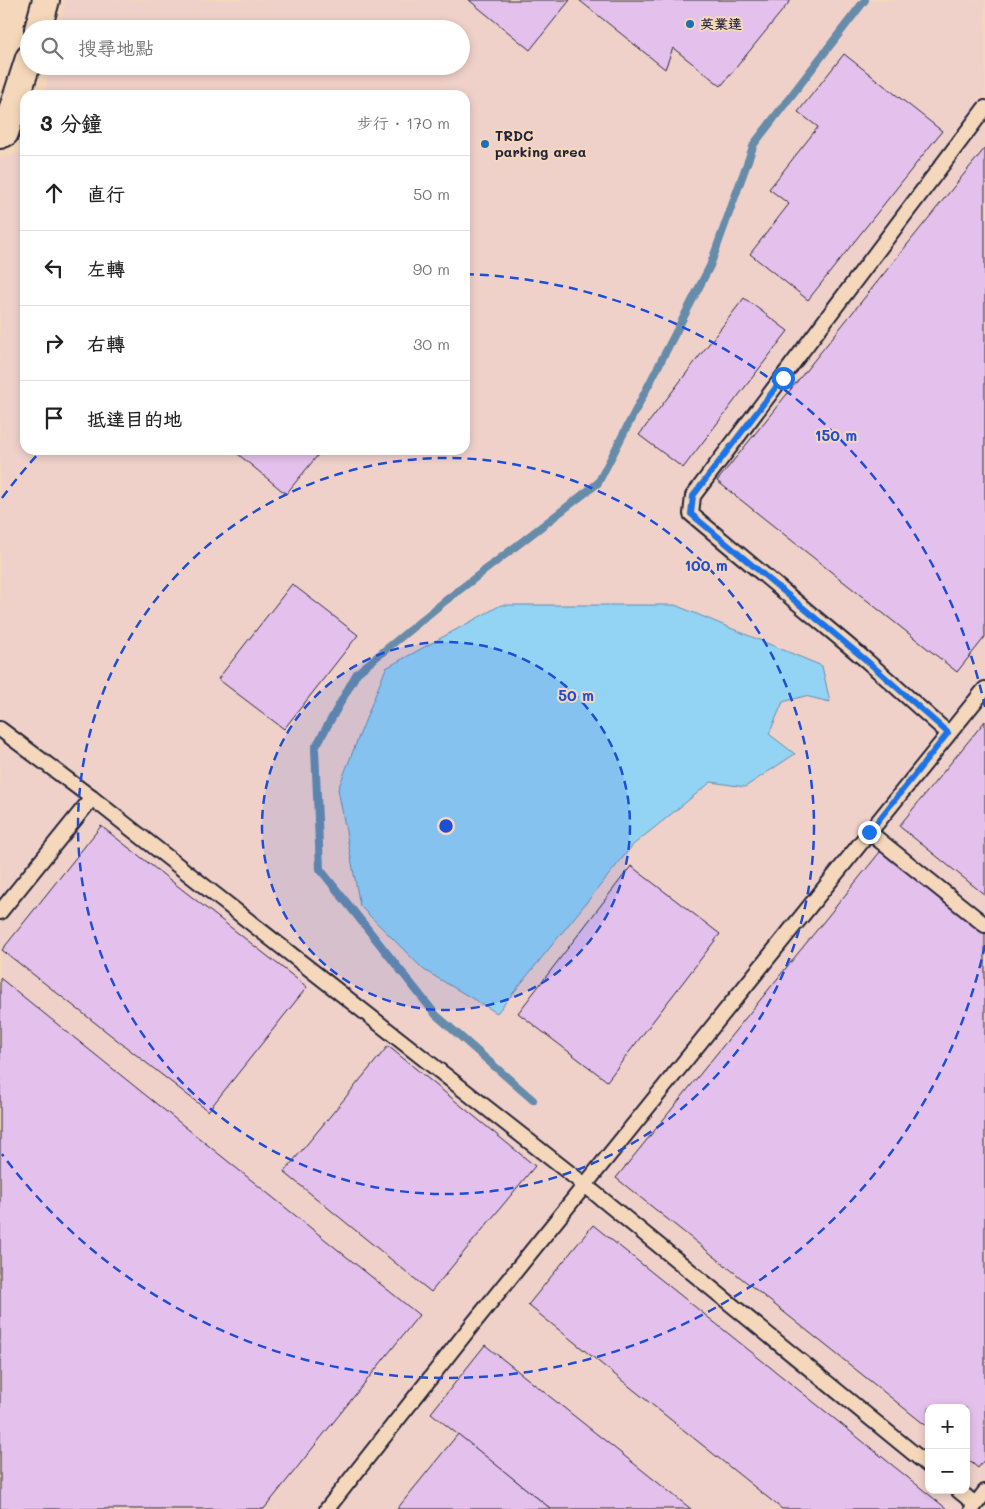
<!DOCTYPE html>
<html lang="zh-TW">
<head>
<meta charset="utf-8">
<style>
	body { margin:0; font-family:Mali,"LXGW WenKai TC",sans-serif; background:#f6f6f6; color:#222 }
	.controls { position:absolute; right:15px; bottom:15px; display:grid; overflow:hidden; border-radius:10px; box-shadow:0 2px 8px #0003 }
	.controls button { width:45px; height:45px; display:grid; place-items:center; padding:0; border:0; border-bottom:1px solid #e0e0e0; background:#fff; color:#222; font:25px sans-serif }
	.stop { position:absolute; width:15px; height:15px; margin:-11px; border:4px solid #1a73e8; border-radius:50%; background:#fff }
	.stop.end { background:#1a73e8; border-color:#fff; box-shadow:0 1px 5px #0008 }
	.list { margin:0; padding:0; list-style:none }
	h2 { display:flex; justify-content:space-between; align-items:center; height:65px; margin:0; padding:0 20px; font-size:21px }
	h2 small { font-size:16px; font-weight:400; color:#767676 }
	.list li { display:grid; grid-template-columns:32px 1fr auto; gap:15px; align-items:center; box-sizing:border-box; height:75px; padding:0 20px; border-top:1px solid #e0e0e0 }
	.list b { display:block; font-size:19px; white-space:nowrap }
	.list em { font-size:16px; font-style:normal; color:#767676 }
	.icon { flex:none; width:28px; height:28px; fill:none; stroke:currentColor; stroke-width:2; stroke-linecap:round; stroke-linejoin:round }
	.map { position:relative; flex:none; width:985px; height:1509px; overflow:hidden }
	.search { position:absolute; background:#fff; box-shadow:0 2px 8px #0003; left:20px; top:20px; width:450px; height:55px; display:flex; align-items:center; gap:12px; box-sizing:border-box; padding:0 18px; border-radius:28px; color:#767676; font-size:19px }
	.panel { position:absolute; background:#fff; box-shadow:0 2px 8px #0003; left:20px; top:90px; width:450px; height:365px; border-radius:15px }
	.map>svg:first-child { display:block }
	.built { fill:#f0d1ca; fill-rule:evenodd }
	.water { fill:#93d3f4; stroke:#668caa }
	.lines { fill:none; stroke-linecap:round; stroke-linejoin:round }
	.stream { stroke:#668caa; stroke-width:8 }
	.building { fill:#e4c1ec; stroke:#22223b }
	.lane-casing { stroke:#22223b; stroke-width:18 }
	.street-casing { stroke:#22223b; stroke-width:30 }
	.lane { stroke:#f5d8bb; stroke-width:14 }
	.street { stroke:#f5d8bb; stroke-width:26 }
	.route { stroke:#1a73e8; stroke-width:6 }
	.ring { fill:none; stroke:#1d4ed8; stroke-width:2.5; stroke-dasharray:9 6 }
	.poi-dot { fill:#1f6fb2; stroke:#f5d8bb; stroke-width:2 }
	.labels { text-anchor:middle; stroke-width:4; stroke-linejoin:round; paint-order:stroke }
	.poi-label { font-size:14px; font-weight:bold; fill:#22223b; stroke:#f5d8bb; text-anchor:start }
	.centre { fill:#1d4ed8; stroke:#f5d8bb; stroke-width:2.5 }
	.ring-label { font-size:15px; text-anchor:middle; font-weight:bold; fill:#1d4ed8; stroke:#f5d8bb; stroke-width:4; stroke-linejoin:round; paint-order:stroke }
</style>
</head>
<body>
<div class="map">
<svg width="985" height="1509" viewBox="0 0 985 1509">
	<rect width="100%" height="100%" fill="#f5d8bb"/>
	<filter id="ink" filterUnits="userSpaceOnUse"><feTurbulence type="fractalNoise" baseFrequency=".02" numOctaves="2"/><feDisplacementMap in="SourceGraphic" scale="10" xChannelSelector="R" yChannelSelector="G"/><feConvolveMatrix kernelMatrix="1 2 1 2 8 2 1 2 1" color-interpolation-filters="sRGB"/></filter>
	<g filter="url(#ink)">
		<path class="built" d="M65 0H985V1509H0V158L25 152V450H465V95H44L50 66H461V29H59ZM929 1408H966V1490H929Z"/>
		<polygon class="water" points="501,605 675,605 822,666 830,702 805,696 783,702 769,734 795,754 745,787 711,782 633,845 497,1013 424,970 360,906 338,789 386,668"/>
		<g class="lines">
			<polyline class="stream" points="533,1100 436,1015 320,869 315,748 357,673 445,601 598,483 710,266 754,144 865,0"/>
		</g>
		<g class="building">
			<polygon points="469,0 570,0 530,50"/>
			<polygon points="579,0 791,0 721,86 673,48 665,69"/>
			<polygon points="844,54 942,131 808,300 750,254 789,204 769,189 818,127 798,112"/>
			<polygon points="985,148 985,637 957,672 717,481"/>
			<polygon points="744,298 788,331 683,468 639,435"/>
			<polygon points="233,450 322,450 286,494"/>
			<polygon points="292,584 358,635 284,729 218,679"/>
			<polygon points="985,721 985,895 899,826"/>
			<polygon points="101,826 307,987 208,1111 2,950"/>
			<polygon points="884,847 985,928 985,1459 978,1468 966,1458 966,1408 929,1408 929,1428 616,1178"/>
			<polygon points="631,866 720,934 607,1081 518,1013"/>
			<polygon points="0,978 419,1315 264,1509 0,1509"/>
			<polygon points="388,1046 535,1166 431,1292 284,1172"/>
			<polygon points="593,1225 947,1509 782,1509 528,1305"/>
			<polygon points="485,1345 691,1509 551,1509 431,1413"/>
			<polygon points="458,1434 551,1509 397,1509"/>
		</g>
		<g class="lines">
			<g class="lane-casing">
				<g id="lane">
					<polyline points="0,729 92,798 586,1186 929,1466"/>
					<polyline points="948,733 867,661 691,514 693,496 985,108"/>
					<polyline points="869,832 985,925"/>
					<polyline points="0,912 92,798"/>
					<polyline points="958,1490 975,1504"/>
					<polyline points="327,1509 472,1325 985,689"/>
					<polyline points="972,1509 985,1492"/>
				</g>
			</g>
			<g class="street-casing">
				<g id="street">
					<polyline points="38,29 46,0"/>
					<polyline points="0,135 5,133 29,58"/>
				</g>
			</g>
			<use href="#lane" class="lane"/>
			<use href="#street" class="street"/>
		</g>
	</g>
	<g class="lines" filter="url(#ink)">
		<polyline class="route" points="783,378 693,496 691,514 867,661 948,733 869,832"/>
	</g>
	<circle cx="446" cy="826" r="184" fill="#1d4ed8" fill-opacity=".12"/>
	<g class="ring">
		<circle cx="446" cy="826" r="184"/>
		<circle cx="446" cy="826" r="368"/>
		<path d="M985 945A552 552 0 0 1 2 1154M2 498A552 552 0 0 1 39 453M465 274A552 552 0 0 1 985 707"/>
	</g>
	<g class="poi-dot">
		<circle cx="690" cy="24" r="5"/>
		<circle cx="485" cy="144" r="5"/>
	</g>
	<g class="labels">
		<g class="poi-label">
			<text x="700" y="29">英業達</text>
			<text x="495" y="141">TRDC<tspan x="495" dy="16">parking area</tspan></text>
		</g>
	</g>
	<circle cx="446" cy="826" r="8" class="centre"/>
	<g class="ring-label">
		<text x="836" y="441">150 m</text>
		<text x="706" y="571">100 m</text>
		<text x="576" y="701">50 m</text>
	</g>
</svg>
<div class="controls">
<button>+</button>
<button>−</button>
</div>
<div class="stop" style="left:783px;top:378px"></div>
<div class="stop end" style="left:869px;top:832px"></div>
<div class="search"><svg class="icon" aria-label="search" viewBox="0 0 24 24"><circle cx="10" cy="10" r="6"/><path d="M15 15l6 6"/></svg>搜尋地點</div>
<section class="panel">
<h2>3 分鐘<small>步行 · 170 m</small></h2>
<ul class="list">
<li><svg class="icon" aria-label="ahead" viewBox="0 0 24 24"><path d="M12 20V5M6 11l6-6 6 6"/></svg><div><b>直行</b></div><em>50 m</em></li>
<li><svg class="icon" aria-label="left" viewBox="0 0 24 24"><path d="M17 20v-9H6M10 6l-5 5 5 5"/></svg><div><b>左轉</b></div><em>90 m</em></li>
<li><svg class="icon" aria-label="right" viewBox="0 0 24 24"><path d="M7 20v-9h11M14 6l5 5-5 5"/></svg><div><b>右轉</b></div><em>30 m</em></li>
<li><svg class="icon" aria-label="arrive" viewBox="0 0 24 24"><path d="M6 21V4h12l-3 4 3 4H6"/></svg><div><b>抵達目的地</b></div></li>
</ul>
</section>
</div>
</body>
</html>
